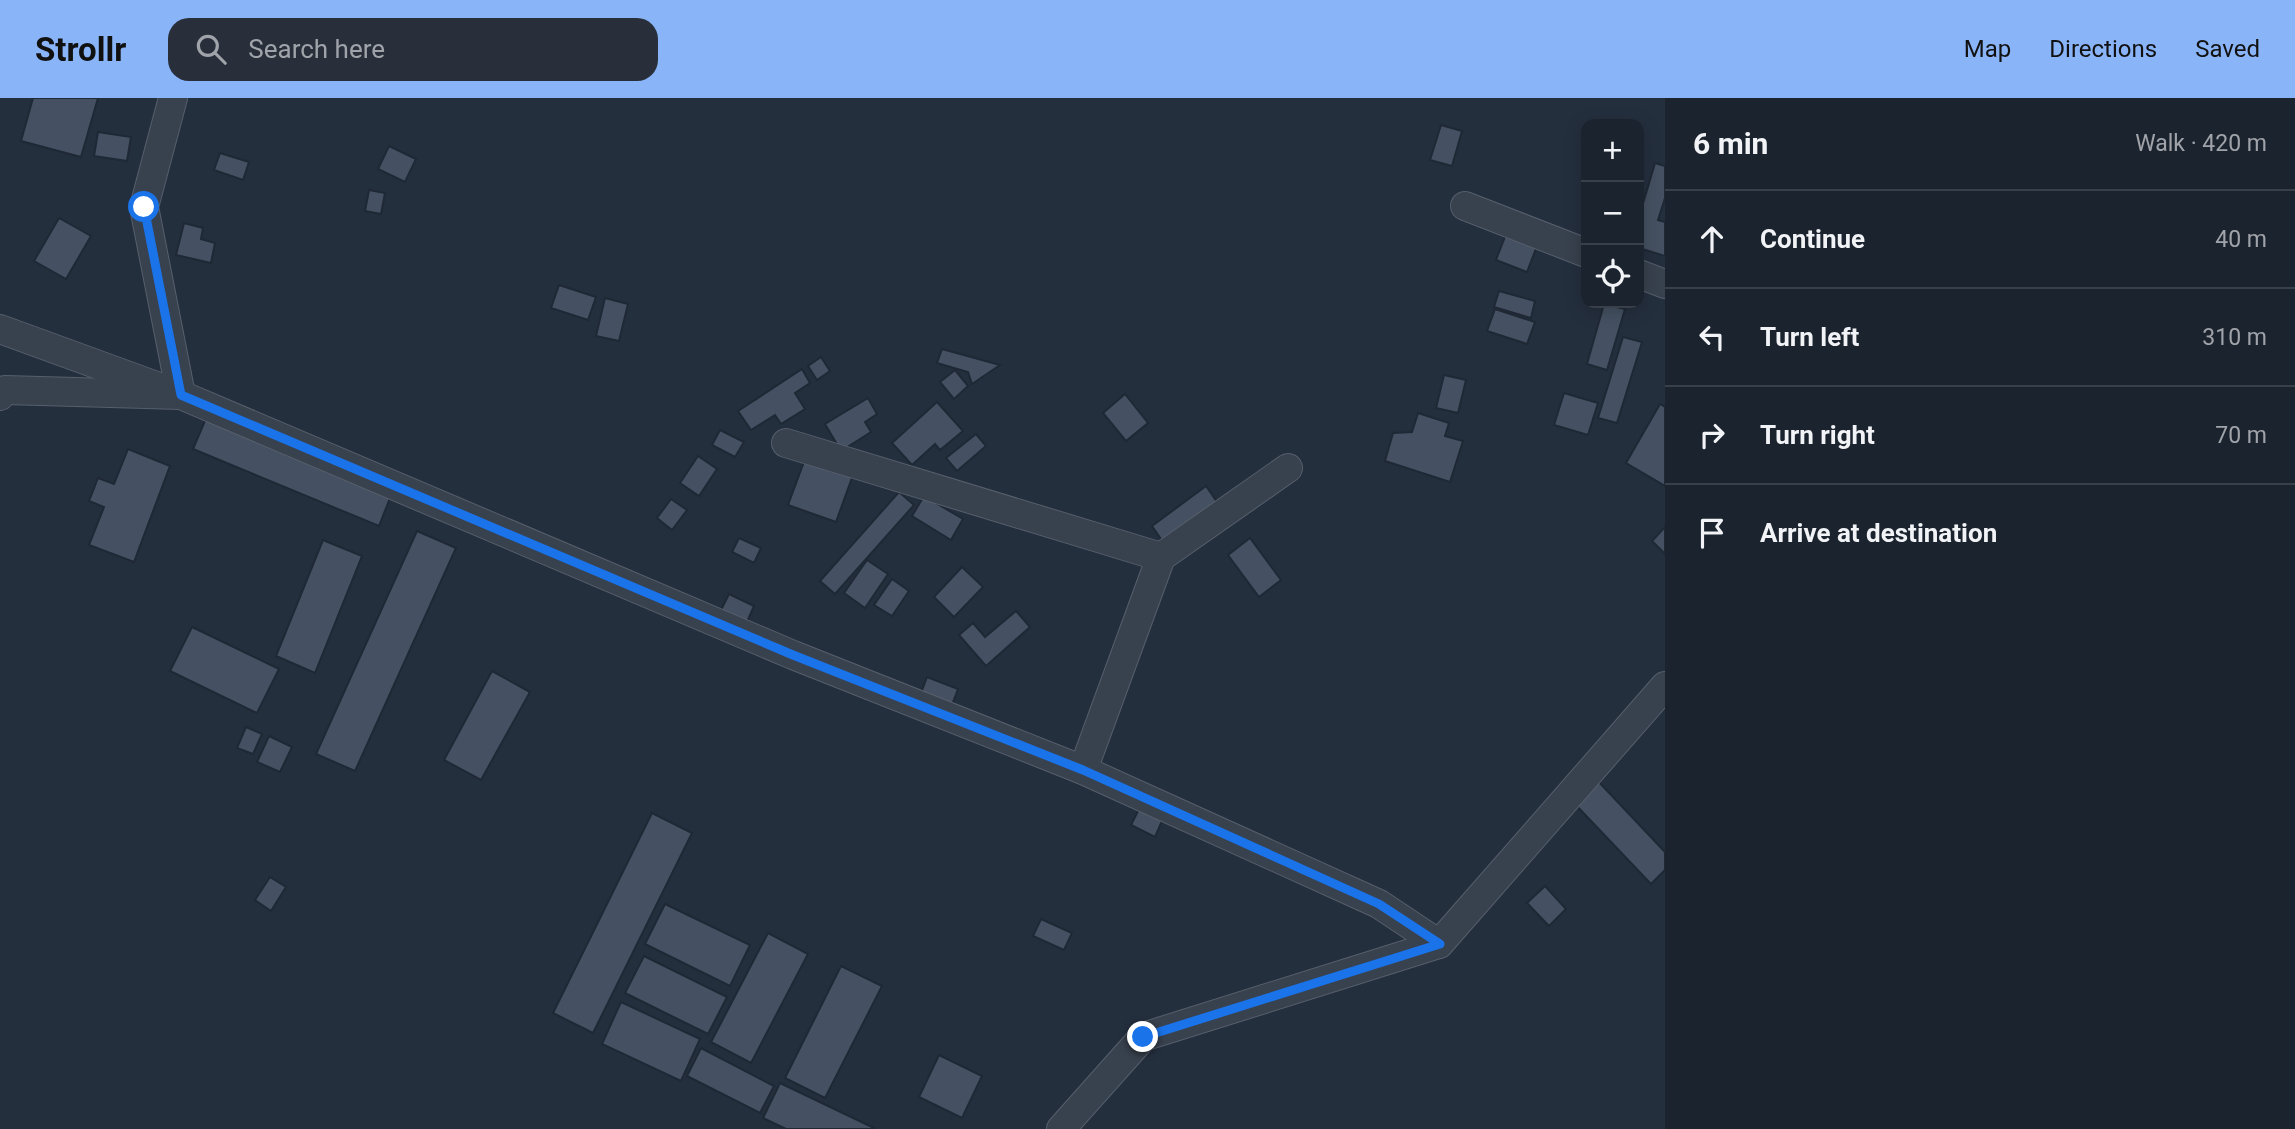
<!DOCTYPE html>
<html lang="en">
<head>
<meta charset="utf-8">
<style>
	body { margin:0; font-family:Roboto,sans-serif; background:#282f3a; color:#f1f3f6 }
	.controls { position:absolute; right:21px; top:21px; display:grid; overflow:hidden; border-radius:14px; box-shadow:0 4px 18px #0003 }
	.controls button { width:63px; height:63px; display:grid; place-items:center; padding:0; border:0; border-bottom:2px solid #39404a; background:#1b232e; color:#f1f3f6; font:35px sans-serif }
	.stop { position:absolute; width:21px; height:21px; margin:-16px; border:5px solid #1a73e8; border-radius:50%; background:#fff }
	.stop.end { background:#1a73e8; border-color:#fff; box-shadow:0 2px 7px #0008 }
	.list { margin:0; padding:0; list-style:none }
	h2 { display:flex; justify-content:space-between; align-items:center; height:91px; margin:0; padding:0 28px; font-size:30px }
	h2 small { font-size:23px; font-weight:400; color:#a0a4aa }
	.list li { display:grid; grid-template-columns:46px 1fr auto; gap:21px; align-items:center; box-sizing:border-box; height:98px; padding:0 28px; border-top:2px solid #39404a }
	.list b { display:block; font-size:26px; white-space:nowrap }
	.list em { font-size:23px; font-style:normal; color:#a0a4aa }
	.icon { flex:none; width:38px; height:38px; fill:none; stroke:currentColor; stroke-width:2; stroke-linecap:round; stroke-linejoin:round }
	.map { position:relative; flex:none; width:1665px; height:1031px; overflow:hidden }
	header { display:flex; align-items:center; gap:42px; box-sizing:border-box; height:98px; padding:0 35px; background:#8ab4f8; color:#111 }
	header strong { font-size:33px }
	nav { display:flex; gap:38px; margin-inline-start:auto; font-size:24px }
	.search { width:490px; height:63px; background:#282f3a; display:flex; align-items:center; gap:18px; box-sizing:border-box; padding:0 24px; border-radius:21px; color:#a0a4aa; font-size:26px }
	main { display:flex }
	aside { flex:1; background:#1b232e }
	.map>svg:first-child { display:block }
	.building { fill:#455162; stroke:#1f2835; stroke-width:2 }
	.lines { fill:none; stroke-linecap:round; stroke-linejoin:round }
	.street-casing { stroke:#565f6c; stroke-width:30 }
	.street { stroke:#38414e; stroke-width:28 }
	.route { stroke:#1a73e8; stroke-width:9 }
</style>
</head>
<body>
<header>
<strong>Strollr</strong>
<div class="search"><svg class="icon" aria-label="search" viewBox="0 0 24 24"><circle cx="10" cy="10" r="6"/><path d="M15 15l6 6"/></svg>Search here</div>
<nav><a>Map</a><a>Directions</a><a>Saved</a></nav>
</header>
<main>
<div class="map">
<svg width="1665" height="1031" viewBox="0 0 1665 1031">
	<rect width="100%" height="100%" fill="#242f3e"/>
	<g class="building">
		<polygon points="33,0 98,0 81,59 21,43"/>
		<polygon points="1441,27 1462,33 1452,68 1430,62"/>
		<polygon points="98,34 131,39 127,63 94,58"/>
		<polygon points="389,48 416,61 405,84 378,71"/>
		<polygon points="220,55 249,64 243,82 214,72"/>
		<polygon points="1655,65 1665,68 1665,100 1658,122 1665,124 1665,158 1639,150 1639,119"/>
		<polygon points="369,92 385,95 381,116 365,113"/>
		<polygon points="59,120 91,138 66,181 34,163"/>
		<polygon points="184,125 203,130 201,141 215,145 211,165 176,157"/>
		<polygon points="1506,136 1537,148 1527,174 1496,162"/>
		<polygon points="559,187 596,199 588,222 551,210"/>
		<polygon points="1499,193 1535,203 1531,220 1494,209"/>
		<polygon points="605,200 628,206 619,243 596,238"/>
		<polygon points="1604,206 1625,211 1607,272 1587,266"/>
		<polygon points="1495,211 1535,224 1527,246 1487,233"/>
		<polygon points="1623,239 1642,244 1617,325 1598,320"/>
		<polygon points="942,251 1000,267 972,286 968,274 937,265"/>
		<polygon points="821,259 830,273 817,282 808,268"/>
		<polygon points="802,271 810,285 795,295 805,311 781,326 775,317 751,332 738,313"/>
		<polygon points="955,272 968,288 954,301 940,284"/>
		<polygon points="1444,277 1466,282 1458,315 1436,310"/>
		<polygon points="1564,295 1598,305 1588,337 1554,327"/>
		<polygon points="1125,296 1148,325 1126,343 1103,315"/>
		<polygon points="868,300 877,316 865,324 871,334 841,353 825,326"/>
		<polygon points="937,304 963,333 940,352 935,346 912,367 892,345"/>
		<polygon points="1660,306 1665,309 1665,388 1626,365"/>
		<polygon points="1418,315 1449,325 1445,338 1463,343 1450,384 1385,363 1393,335 1412,334"/>
		<polygon points="207,318 392,395 379,428 193,351"/>
		<polygon points="720,332 744,344 735,359 712,347"/>
		<polygon points="976,336 986,348 957,373 946,360"/>
		<polygon points="128,351 170,368 134,464 89,447 104,409 89,403 98,380 114,386"/>
		<polygon points="698,358 717,371 699,398 680,385"/>
		<polygon points="805,361 853,377 836,424 788,407"/>
		<polygon points="1206,388 1217,404 1163,444 1152,428"/>
		<polygon points="899,394 914,407 835,496 820,483"/>
		<polygon points="924,398 963,421 951,442 912,418"/>
		<polygon points="671,401 687,412 672,432 657,420"/>
		<polygon points="1665,429 1665,456 1652,443"/>
		<polygon points="417,433 456,450 355,673 316,656"/>
		<polygon points="739,440 761,450 754,465 732,454"/>
		<polygon points="1250,440 1281,482 1259,499 1228,457"/>
		<polygon points="323,442 362,458 315,575 276,558"/>
		<polygon points="867,462 888,476 865,510 844,495"/>
		<polygon points="962,469 983,489 954,519 934,499"/>
		<polygon points="892,481 909,493 892,518 874,507"/>
		<polygon points="729,496 754,508 743,533 717,520"/>
		<polygon points="1016,513 1030,529 986,568 959,537 973,525 985,539"/>
		<polygon points="192,529 279,571 257,615 170,573"/>
		<polygon points="492,573 530,594 481,682 444,662"/>
		<polygon points="927,579 958,591 952,607 921,595"/>
		<polygon points="246,629 262,636 253,656 237,650"/>
		<polygon points="269,638 292,649 280,674 257,664"/>
		<polygon points="1596,681 1665,754 1665,772 1651,786 1573,704"/>
		<polygon points="1142,705 1165,716 1155,739 1131,727"/>
		<polygon points="652,715 692,735 593,935 553,915"/>
		<polygon points="270,779 286,789 271,813 255,802"/>
		<polygon points="1545,788 1566,811 1549,828 1527,805"/>
		<polygon points="665,806 750,847 730,888 645,846"/>
		<polygon points="1041,821 1072,835 1064,852 1033,838"/>
		<polygon points="768,835 808,856 751,965 711,944"/>
		<polygon points="644,858 727,899 708,936 625,895"/>
		<polygon points="841,868 882,888 825,1000 785,980"/>
		<polygon points="621,904 700,941 681,983 602,946"/>
		<polygon points="701,950 774,988 760,1015 687,978"/>
		<polygon points="939,957 982,978 962,1020 919,999"/>
		<polygon points="780,985 876,1031 786,1031 763,1020"/>
	</g>
	<g class="lines">
		<g class="street-casing">
			<g id="street">
				<polyline points="1465,108 1586,155"/>
				<polyline points="1639,176 1665,186"/>
				<polyline points="0,231 181,297 793,557 1083,672 1379,806 1439,846"/>
				<polyline points="0,298 5,292 181,297 144,109 173,0"/>
				<polyline points="786,345 1161,459"/>
				<polyline points="1083,672 1161,459 1288,370"/>
				<polyline points="1061,1031 1143,939 1439,846 1665,588"/>
			</g>
		</g>
		<use href="#street" class="street"/>
	</g>
	<g class="lines">
		<polyline class="route" points="144,109 181,297 793,557 1083,672 1379,806 1440,846 1143,939"/>
	</g>
</svg>
<div class="controls">
<button>+</button>
<button>−</button>
<button><svg class="icon" aria-label="locate" viewBox="0 0 24 24"><circle cx="12" cy="12" r="6"/><path d="M12 2v4M12 18v4M2 12h4M18 12h4"/></svg></button>
</div>
<div class="stop" style="left:144px;top:109px"></div>
<div class="stop end" style="left:1143px;top:939px"></div>
</div>
<aside>
<h2>6 min<small>Walk · 420 m</small></h2>
<ul class="list">
<li><svg class="icon" aria-label="ahead" viewBox="0 0 24 24"><path d="M12 20V5M6 11l6-6 6 6"/></svg><div><b>Continue</b></div><em>40 m</em></li>
<li><svg class="icon" aria-label="left" viewBox="0 0 24 24"><path d="M17 20v-9H6M10 6l-5 5 5 5"/></svg><div><b>Turn left</b></div><em>310 m</em></li>
<li><svg class="icon" aria-label="right" viewBox="0 0 24 24"><path d="M7 20v-9h11M14 6l5 5-5 5"/></svg><div><b>Turn right</b></div><em>70 m</em></li>
<li><svg class="icon" aria-label="arrive" viewBox="0 0 24 24"><path d="M6 21V4h12l-3 4 3 4H6"/></svg><div><b>Arrive at destination</b></div></li>
</ul>
</aside>
</main>
</body>
</html>
